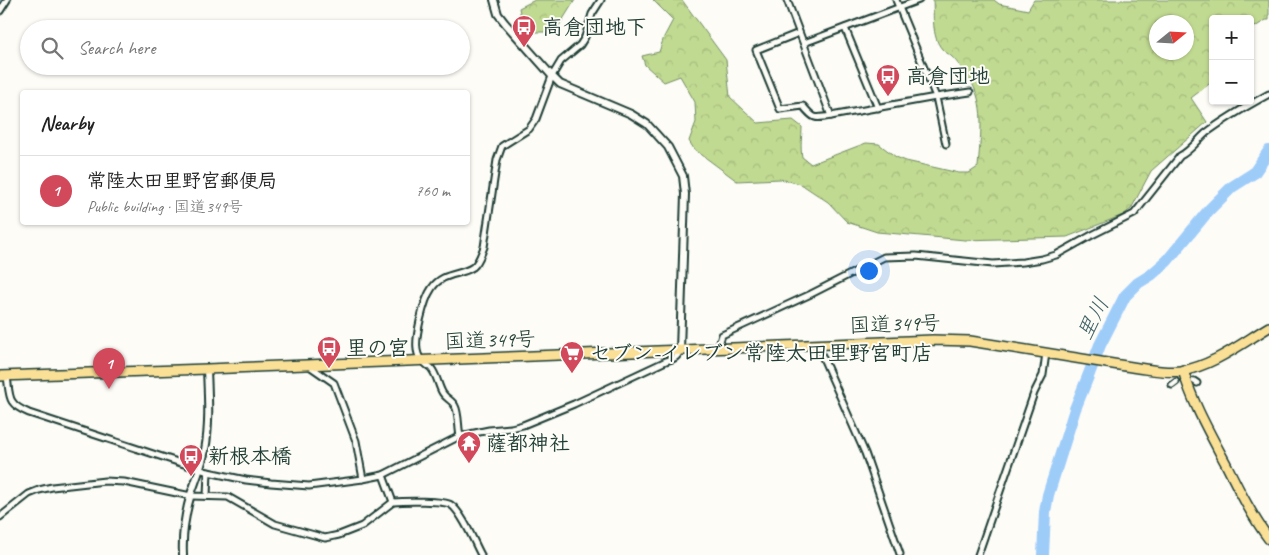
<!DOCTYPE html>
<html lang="en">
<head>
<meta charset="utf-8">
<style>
	body { margin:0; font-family:Caveat,"Klee One",sans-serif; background:#f2f2f2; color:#222 }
	.controls { position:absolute; right:15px; top:15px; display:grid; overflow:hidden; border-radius:5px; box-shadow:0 1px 4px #0004 }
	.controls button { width:45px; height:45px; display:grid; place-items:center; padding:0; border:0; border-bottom:1px solid #e0e0e0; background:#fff; color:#222; font:25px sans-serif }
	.compass { position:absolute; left:1149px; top:15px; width:45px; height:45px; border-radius:50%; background:#fff; box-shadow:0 1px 4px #0004; rotate:72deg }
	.you { position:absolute; left:868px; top:270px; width:18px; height:18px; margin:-12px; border:4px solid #fff; border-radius:50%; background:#1a73e8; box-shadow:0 0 0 8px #1a73e833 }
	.badge { display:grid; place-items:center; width:32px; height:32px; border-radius:50%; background:#d1495b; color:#fff; font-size:16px; font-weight:700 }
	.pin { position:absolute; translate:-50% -41px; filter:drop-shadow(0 1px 2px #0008) }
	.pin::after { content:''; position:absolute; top:26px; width:18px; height:15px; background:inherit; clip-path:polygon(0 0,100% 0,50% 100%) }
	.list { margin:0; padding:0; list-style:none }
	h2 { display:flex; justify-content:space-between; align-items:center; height:65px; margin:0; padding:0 20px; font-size:21px }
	h2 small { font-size:16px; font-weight:400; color:#767676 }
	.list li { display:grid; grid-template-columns:32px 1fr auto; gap:15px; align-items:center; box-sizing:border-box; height:70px; padding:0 20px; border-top:1px solid #e0e0e0 }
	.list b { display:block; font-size:19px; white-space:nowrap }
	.list p { margin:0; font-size:16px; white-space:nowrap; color:#767676 }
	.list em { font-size:16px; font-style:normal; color:#767676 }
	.icon { flex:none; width:28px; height:28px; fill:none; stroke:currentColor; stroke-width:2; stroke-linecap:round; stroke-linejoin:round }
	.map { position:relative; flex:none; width:1269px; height:555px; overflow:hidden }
	.search { position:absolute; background:#fff; box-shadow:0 1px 4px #0004; left:20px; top:20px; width:450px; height:55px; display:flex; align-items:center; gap:12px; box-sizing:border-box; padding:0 18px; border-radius:28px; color:#767676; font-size:19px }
	.panel { position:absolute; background:#fff; box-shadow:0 1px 4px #0004; left:20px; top:90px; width:450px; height:135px; border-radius:5px }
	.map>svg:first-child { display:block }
	.forest { fill:url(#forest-crowns); stroke:#708c62; fill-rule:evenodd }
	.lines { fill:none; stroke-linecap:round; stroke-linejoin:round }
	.stream { stroke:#6b93aa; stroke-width:2 }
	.river { stroke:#9eccf9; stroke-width:12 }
	.minor-casing { stroke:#1f3d34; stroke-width:9 }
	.tertiary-casing { stroke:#1f3d34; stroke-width:10 }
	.primary-casing { stroke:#1f3d34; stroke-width:12 }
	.trunk-casing { stroke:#1f3d34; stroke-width:12 }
	.minor { stroke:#fdfcf7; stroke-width:5 }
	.tertiary { stroke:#fdfcf7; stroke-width:6 }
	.primary { stroke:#fadf96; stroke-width:9 }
	.trunk { stroke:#fadf96; stroke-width:9 }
	.labels { text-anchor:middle; stroke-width:4; stroke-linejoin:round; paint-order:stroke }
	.poi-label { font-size:21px; font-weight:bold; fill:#1f3d34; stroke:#fdfcf7; text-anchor:start }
	.street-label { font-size:21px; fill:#1f3d34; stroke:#fdfcf7 }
	.water-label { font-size:22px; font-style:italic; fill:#3f6165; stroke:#fdfcf7 }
</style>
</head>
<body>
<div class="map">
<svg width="1269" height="555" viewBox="0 0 1269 555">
	<defs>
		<pattern id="forest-crowns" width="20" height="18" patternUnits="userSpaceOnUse" patternTransform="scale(1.25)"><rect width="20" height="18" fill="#c1da91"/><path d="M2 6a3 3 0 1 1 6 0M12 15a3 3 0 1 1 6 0" fill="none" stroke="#a5bc7e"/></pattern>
	</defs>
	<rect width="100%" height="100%" fill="#fdfcf7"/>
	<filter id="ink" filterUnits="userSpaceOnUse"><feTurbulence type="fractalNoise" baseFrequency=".02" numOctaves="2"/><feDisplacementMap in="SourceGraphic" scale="10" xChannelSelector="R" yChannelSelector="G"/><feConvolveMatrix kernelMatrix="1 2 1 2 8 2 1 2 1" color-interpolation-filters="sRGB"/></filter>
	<g filter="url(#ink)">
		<g class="forest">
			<polygon points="535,0 575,0 555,32 535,32 521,17 519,8"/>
			<path d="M653 0H682L726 60 730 97 758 123 793 120 802 127C802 137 800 146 802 157L811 164 866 143 879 144 896 157 906 161 959 173H969L978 167C980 139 986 109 972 83 968 77 957 61 951 56 948 53 944 52 942 49 931 36 934 15 933 0H994L999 4 1028 10 1034 0H1269V20H1266L1250 30V19H1213V81L1191 98 1207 122 1151 171 1131 209 1123 215 1067 237 965 240 877 232 847 222 828 202 801 184 780 179 737 181 694 149 689 141 696 122 695 102 680 76 664 82 645 65 642 56 659 52 664 37 673 20ZM1156 22H1186V52H1156Z"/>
		</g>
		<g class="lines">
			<polyline class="stream" points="0,1 1,0"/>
			<polyline class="river" points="1043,555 1045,512 1048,495 1075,409 1089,374 1100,345 1125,296 1138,283 1151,275 1167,261 1209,210 1232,187 1254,173 1269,151"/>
			<g class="minor-casing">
				<g id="minor">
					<polyline points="787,0 831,116 936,97 896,0"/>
					<polyline points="0,11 7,0"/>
					<polyline points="845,28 878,108"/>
					<path d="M799 33 756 50 780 109 803 106C814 119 814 119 831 116"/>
					<polyline points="804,43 919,0"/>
					<polyline points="946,144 936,97 970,92"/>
					<polyline points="820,344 819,349 865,453 900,554"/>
					<path d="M718 348 722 335 811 294 884 257 916 256 993 264 1023 262 1042 259 1056 255 1092 235 1134 214 1180 156C1190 151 1198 140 1206 133 1226 118 1247 106 1269 94"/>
					<polyline points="308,365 334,383 356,441 363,479"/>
					<path d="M7 376C10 397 7 404 29 413L208 472 246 480 271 483 309 486 363 479 383 475 460 436 489 430 511 428 523 425 574 404 666 361C673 359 678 358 680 350"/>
					<polyline points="1194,381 1197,383"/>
					<polyline points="1172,385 1176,382"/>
					<path d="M460 436C458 428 459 413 455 406 452 400 445 398 442 392 438 385 437 375 431 368 426 364 420 361 418 354 413 341 424 299 432 288 443 272 460 276 473 267 479 262 481 254 484 247L497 160 502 146 529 129 536 119 552 76 561 61 580 45 585 37 592 14 601 0"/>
					<path d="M383 475 393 502C403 501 444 500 451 505 462 512 474 542 481 555"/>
					<polyline points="207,496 208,472"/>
					<polyline points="0,517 29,494 39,490 52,487 105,481 124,482 191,496 228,497 275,524 325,538 339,535 362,526 393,502"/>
					<polyline points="978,555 1034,393 1043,375 1046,353"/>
				</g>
			</g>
			<g class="tertiary-casing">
				<g id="tertiary">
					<polyline points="494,0 498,14 505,23 552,76 560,84 631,114 647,124 668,147 683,176 685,194 680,350"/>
					<path d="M183 555C182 535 185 514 191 494 196 480 202 465 205 450 210 424 208 396 207 369"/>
				</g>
			</g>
			<g class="primary-casing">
				<path id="primary" d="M1183 370C1192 402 1209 432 1225 462 1238 488 1251 515 1269 539"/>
			</g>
			<g class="trunk-casing">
				<path id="trunk" d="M0 376 207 369 933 340 970 341 1138 368C1153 370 1167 373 1181 371 1213 366 1242 343 1269 327"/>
			</g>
			<use href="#minor" class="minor"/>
			<use href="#tertiary" class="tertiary"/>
			<use href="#primary" class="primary"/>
			<use href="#trunk" class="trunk"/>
		</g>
	</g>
	<defs>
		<g id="bus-pin" transform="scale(1.25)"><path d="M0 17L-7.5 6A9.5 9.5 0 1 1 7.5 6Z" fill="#d1495b" stroke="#fdfcf7"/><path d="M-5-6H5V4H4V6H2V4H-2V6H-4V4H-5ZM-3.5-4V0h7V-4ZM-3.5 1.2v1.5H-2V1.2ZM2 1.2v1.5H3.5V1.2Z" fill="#fff"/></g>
		<g id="supermarket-pin" transform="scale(1.25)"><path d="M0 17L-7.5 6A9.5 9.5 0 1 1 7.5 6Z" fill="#d1495b" stroke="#fdfcf7"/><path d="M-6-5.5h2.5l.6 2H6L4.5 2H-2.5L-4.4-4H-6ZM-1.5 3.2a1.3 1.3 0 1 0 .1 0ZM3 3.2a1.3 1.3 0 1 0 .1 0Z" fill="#fff"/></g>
		<g id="temple-pin" transform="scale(1.25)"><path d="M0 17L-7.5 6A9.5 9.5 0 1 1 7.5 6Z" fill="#d1495b" stroke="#fdfcf7"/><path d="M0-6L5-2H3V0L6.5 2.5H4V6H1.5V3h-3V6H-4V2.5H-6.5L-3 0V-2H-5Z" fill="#fff"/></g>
	</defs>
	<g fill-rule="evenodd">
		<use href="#bus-pin" x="524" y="27"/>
		<use href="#bus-pin" x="888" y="76"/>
		<use href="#bus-pin" x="329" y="348"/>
		<use href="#supermarket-pin" x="572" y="353"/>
		<use href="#temple-pin" x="469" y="443"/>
		<use href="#bus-pin" x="191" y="456"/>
	</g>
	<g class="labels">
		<g class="poi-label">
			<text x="542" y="34">高倉団地下</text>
			<text x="906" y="83">高倉団地</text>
			<text x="346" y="355">里の宮</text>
			<text x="590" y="360">セブン-イレブン常陸太田里野宮町店</text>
			<text x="486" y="450">薩都神社</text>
			<text x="208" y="463">新根本橋</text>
		</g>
		<g class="street-label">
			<text transform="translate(895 324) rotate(-2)" y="7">国道349号</text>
			<text transform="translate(490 340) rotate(-2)" y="7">国道349号</text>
		</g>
		<g class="water-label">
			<text transform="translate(1092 318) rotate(-63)" y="8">里川</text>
		</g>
	</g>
</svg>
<div class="controls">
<button>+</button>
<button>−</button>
</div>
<svg class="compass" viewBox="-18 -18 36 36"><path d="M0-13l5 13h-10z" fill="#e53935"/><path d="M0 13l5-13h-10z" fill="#767676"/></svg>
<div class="you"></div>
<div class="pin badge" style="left:109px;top:389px">1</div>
<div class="search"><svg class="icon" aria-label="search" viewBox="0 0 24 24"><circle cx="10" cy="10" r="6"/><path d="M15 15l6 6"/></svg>Search here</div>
<section class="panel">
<h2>Nearby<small></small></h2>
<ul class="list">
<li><span class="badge">1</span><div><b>常陸太田里野宮郵便局</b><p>Public building · 国道349号</p></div><em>760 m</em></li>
</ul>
</section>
</div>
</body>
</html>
